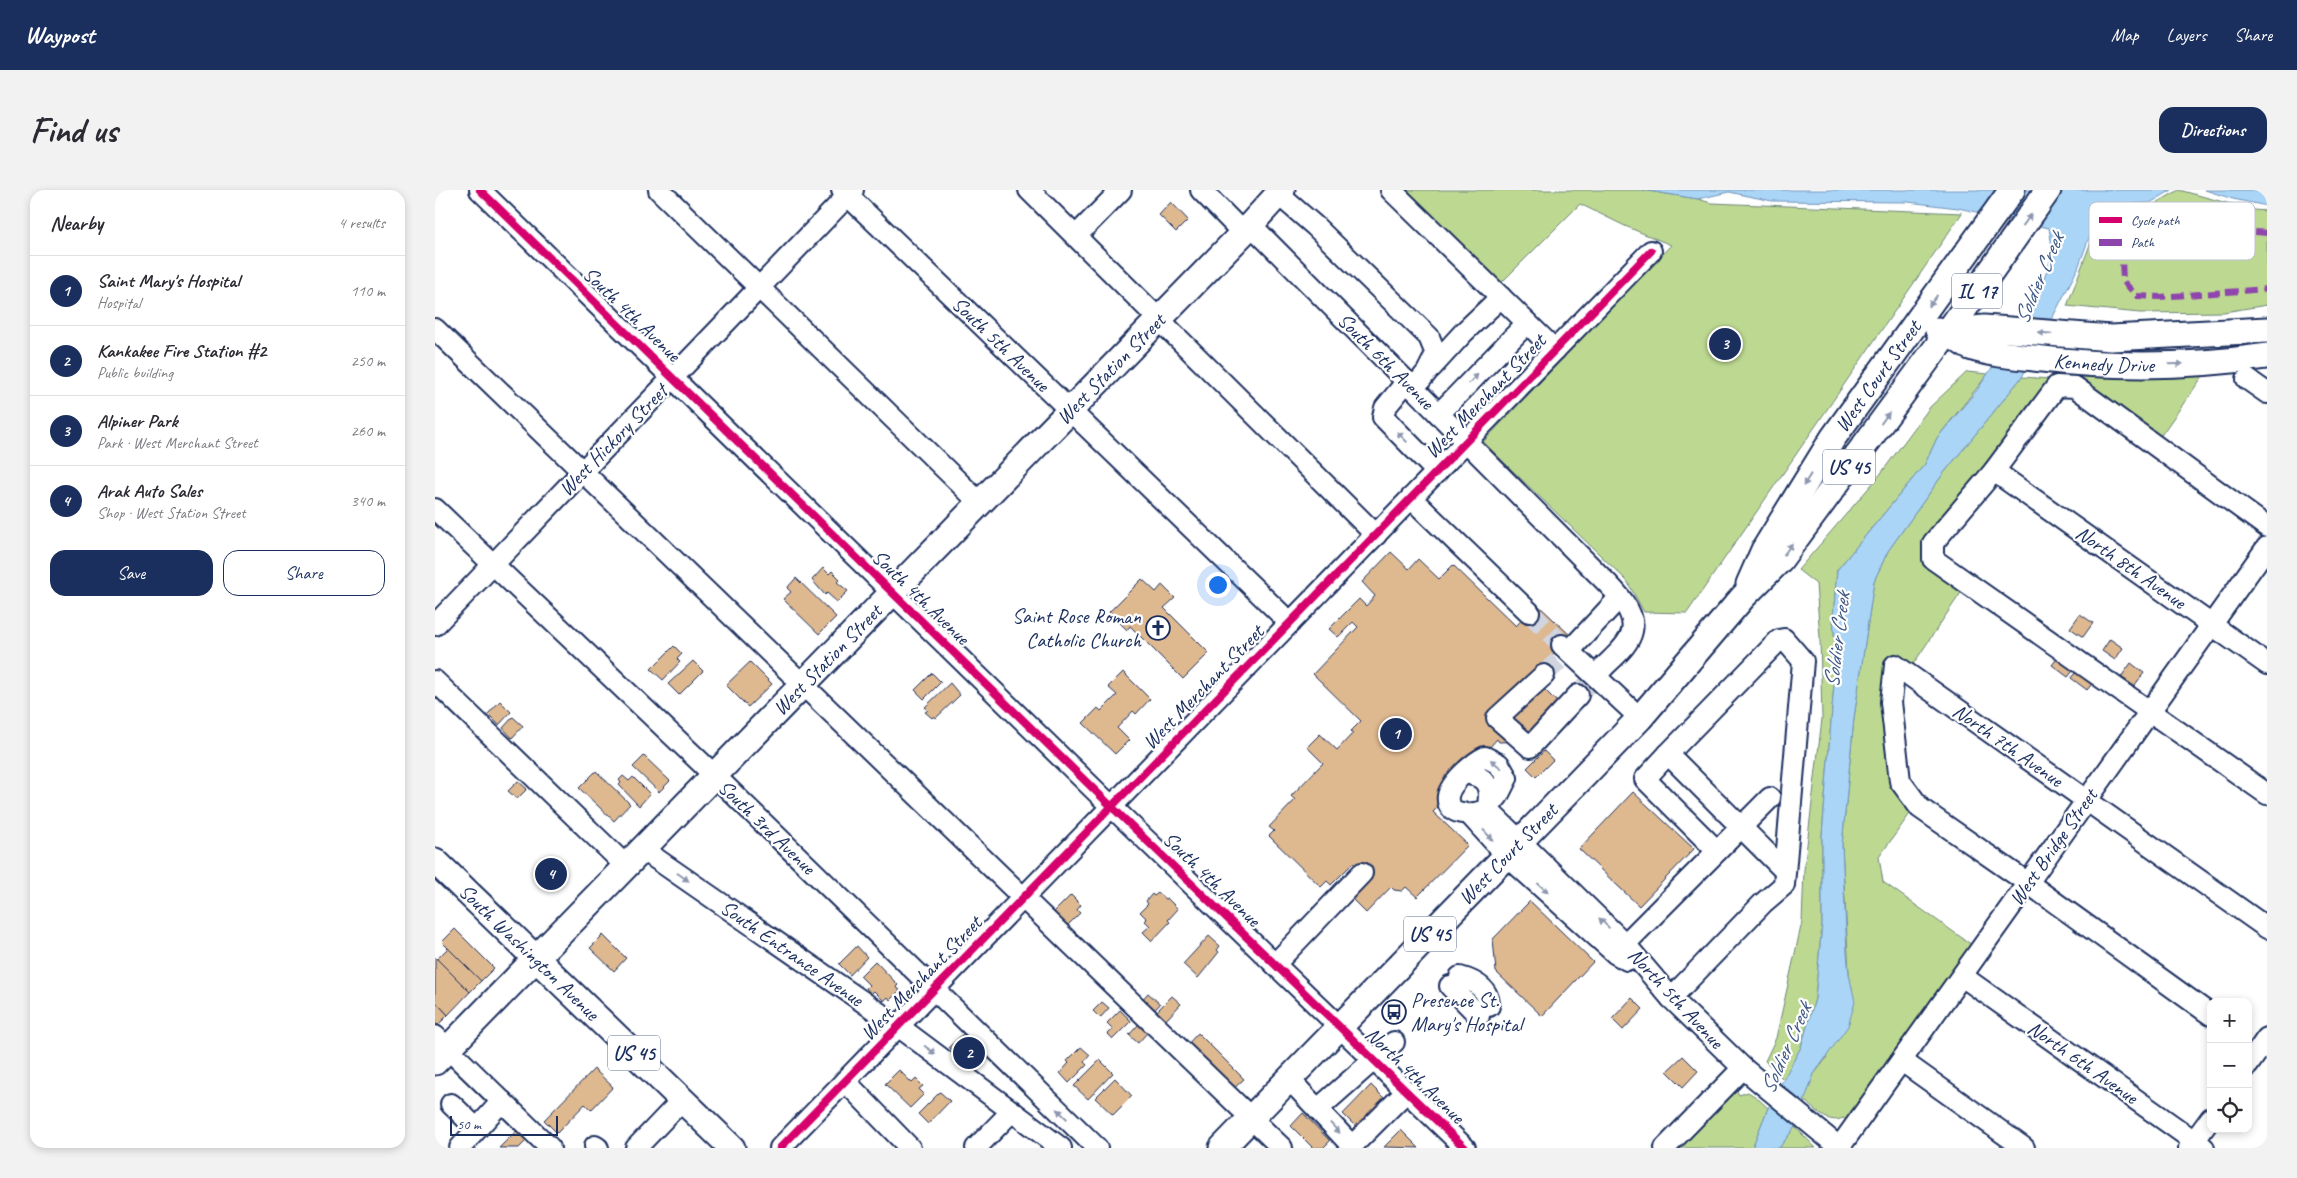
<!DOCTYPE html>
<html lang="en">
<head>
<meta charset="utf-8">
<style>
	body { margin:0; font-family:Caveat,sans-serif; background:#f2f2f3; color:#2b2b33 }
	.controls { position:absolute; right:15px; bottom:15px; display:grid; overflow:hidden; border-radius:10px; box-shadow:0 2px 8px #0003 }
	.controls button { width:45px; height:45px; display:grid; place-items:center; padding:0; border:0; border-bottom:1px solid #e1e1e2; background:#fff; color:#2b2b33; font:25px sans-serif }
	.scale { position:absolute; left:15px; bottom:12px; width:108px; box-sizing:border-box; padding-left:5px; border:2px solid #1b2f5e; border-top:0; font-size:14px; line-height:18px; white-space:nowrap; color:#1b2f5e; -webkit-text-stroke:4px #fff; paint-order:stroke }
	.you { position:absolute; left:782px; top:394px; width:18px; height:18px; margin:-12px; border:4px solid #fff; border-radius:50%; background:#1a73e8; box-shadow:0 0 0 8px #1a73e833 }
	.badge { display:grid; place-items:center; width:32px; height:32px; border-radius:50%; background:#1b2f5e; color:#fff; font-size:16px; font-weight:700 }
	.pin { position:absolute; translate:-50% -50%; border:2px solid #fff; box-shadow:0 1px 5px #0006 }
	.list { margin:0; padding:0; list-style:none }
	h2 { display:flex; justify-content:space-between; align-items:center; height:65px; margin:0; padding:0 20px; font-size:21px }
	h2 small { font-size:16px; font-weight:400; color:#7c7c81 }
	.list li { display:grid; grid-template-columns:32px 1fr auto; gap:15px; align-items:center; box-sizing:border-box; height:70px; padding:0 20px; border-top:1px solid #e1e1e2 }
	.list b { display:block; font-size:19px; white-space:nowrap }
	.list p { margin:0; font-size:16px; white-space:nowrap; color:#7c7c81 }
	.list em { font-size:16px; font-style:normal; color:#7c7c81 }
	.actions { display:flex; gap:10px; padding:15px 20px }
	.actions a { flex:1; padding:11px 0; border:1px solid #1b2f5e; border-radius:15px; text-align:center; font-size:18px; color:#1b2f5e }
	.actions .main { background:#1b2f5e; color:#fff }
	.icon { flex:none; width:28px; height:28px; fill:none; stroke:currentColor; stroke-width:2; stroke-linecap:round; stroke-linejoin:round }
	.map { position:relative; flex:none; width:1832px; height:958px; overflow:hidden; border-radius:15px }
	header { display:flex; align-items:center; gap:30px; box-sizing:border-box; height:70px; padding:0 25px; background:#1b2f5e; color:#fff }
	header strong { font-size:24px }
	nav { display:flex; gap:28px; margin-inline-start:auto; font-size:18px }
	.intro { display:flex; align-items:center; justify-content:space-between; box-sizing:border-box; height:120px; padding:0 30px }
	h1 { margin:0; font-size:35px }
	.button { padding:12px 22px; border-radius:15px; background:#1b2f5e; color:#fff; font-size:18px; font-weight:700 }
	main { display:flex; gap:30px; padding:0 30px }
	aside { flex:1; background:#fff; border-radius:15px; box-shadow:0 2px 8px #0003 }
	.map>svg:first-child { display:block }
	.green { fill:#bdd991; stroke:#6c8478 }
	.water { fill:#aad5f6; stroke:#7193b9 }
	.building { fill:#deb88f; stroke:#1b2f5e }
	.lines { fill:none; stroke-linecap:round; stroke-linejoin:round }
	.minor-tunnel { stroke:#d1d5df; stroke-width:20; stroke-dasharray:20 10; stroke-linecap:butt }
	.minor-casing { stroke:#1b2f5e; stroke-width:24 }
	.major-casing { stroke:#1b2f5e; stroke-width:29 }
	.minor { stroke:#fff; stroke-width:20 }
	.major { stroke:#fff; stroke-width:25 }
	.quiet { stroke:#8e44ad; stroke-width:6; stroke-dasharray:12 6; stroke-linecap:butt }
	.cycleway-casing { stroke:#fff; stroke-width:11 }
	.cycleway { stroke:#d6006c; stroke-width:8 }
	.oneway { fill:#8d97ae }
	.labels { text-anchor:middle; stroke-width:4.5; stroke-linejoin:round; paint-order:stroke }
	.shield { fill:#fff; stroke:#5f6d8e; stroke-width:1 }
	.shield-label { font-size:20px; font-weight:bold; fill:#1b2f5e }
	.street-label { font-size:21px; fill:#1b2f5e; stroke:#fff }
	.poi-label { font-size:21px; fill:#1b2f5e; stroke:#fff; text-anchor:end }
	.water-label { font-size:22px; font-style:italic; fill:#3f5884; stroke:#fff }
	.key { fill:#fff; stroke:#bbc1cf; stroke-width:1 }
	.key-label { font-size:14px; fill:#1b2f5e }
</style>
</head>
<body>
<header>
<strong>Waypost</strong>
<nav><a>Map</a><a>Layers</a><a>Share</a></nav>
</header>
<div class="intro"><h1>Find us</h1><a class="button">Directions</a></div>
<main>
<aside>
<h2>Nearby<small>4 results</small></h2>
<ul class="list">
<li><span class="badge">1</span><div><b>Saint Mary's Hospital</b><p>Hospital</p></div><em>110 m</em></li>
<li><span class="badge">2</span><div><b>Kankakee Fire Station #2</b><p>Public building</p></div><em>250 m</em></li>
<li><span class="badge">3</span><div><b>Alpiner Park</b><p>Park · West Merchant Street</p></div><em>260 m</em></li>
<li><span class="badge">4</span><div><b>Arak Auto Sales</b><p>Shop · West Station Street</p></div><em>340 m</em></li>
</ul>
<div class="actions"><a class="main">Save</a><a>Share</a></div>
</aside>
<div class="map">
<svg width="1832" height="958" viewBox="0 0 1832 958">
	<rect width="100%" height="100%" fill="#fff"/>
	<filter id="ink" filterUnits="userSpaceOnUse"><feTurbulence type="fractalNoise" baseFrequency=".02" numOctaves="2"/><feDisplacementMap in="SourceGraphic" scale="10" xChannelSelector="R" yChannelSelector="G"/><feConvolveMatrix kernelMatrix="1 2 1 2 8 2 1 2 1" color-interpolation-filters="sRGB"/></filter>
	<g filter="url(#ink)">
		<g class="green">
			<polygon points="967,0 1207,0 1263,9 1276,13 1527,23 1252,423 1209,422 1192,391 1048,252 1236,55 1190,36 1145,14 1062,97"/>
			<polygon points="1744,0 1818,20 1832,21 1832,115 1789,122 1705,123 1632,116 1668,20 1711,19"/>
			<polygon points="1532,182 1553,184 1502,248 1490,274 1402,380 1398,428 1401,468 1387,646 1387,734 1380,809 1366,857 1349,890 1330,871 1341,848 1367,732 1369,680 1387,529 1385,448 1381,394 1363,380 1444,286 1495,217"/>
			<path d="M1770 183 1722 251 1628 191 1495 352 1529 398 1477 476 1461 465 1455 470 1479 618 1444 667 1448 692 1537 755 1413 931 1408 928C1393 935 1380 920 1369 910L1379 884 1391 869 1414 784 1407 655 1419 528 1439 391 1453 361 1508 284 1587 187 1615 189 1617 184 1668 188Z"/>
			<polygon points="1302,901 1304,905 1313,902 1321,907 1333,918 1317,958 1245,958"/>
			<polygon points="1360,937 1381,958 1344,958"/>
		</g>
		<g class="water">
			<polygon points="1207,0 1737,0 1715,13 1687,14 1662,26 1643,78 1587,187 1508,284 1453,361 1439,391 1419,528 1407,655 1412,762 1414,784 1420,812 1413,836 1379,884 1360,937 1344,958 1317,958 1333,918 1366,857 1380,809 1387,734 1387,646 1401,468 1398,428 1402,380 1490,274 1502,248 1542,200 1600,113 1618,63 1614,38 1523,18 1473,12 1337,11 1294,2 1263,9"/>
			<polygon points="1770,0 1832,0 1832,16 1798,9"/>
		</g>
		<g class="building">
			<polygon points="736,12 753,30 741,42 724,25"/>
			<polygon points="956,362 974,379 983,369 1004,389 1018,375 1081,436 1102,414 1136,446 1097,487 1128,518 1095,551 1064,552 1062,549 1053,559 1050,556 1038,568 1033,567 1003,599 1003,617 998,622 1033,655 982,707 971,697 967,701 959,700 956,697 931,723 913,705 922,677 918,673 896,695 892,691 886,697 834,646 839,641 834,637 860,610 856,606 888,573 872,557 885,544 902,560 918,543 916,541 926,531 878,484 923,437 918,432 903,447 894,439 924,409 931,416 940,406 927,392"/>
			<polygon points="388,378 394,384 397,381 405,389 402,392 413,401 402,412 392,403 390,405 377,390"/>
			<polygon points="361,388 401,427 384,444 348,409 356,402 352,398"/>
			<polygon points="707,389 721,402 727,395 740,408 729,418 774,463 748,489 695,436 692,440 674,422"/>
			<polygon points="1645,424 1658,433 1648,447 1635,438"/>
			<polygon points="1675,449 1688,458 1680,470 1667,461"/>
			<polygon points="239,456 247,464 242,469 245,472 228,490 216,479"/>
			<polygon points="1625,465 1641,477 1633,487 1617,475"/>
			<polygon points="258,471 268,481 244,505 233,494"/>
			<polygon points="315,472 337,494 313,517 291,495"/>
			<polygon points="1696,473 1709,483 1699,496 1686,487"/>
			<polygon points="1644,478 1660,490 1652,500 1636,488"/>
			<polygon points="688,482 715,509 701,524 698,521 682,538 694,550 680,564 648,533 663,518 666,521 682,505 673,497"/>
			<polygon points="497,483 506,492 489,509 480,500"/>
			<polygon points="515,493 525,505 501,528 499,526 497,528 490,522 493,520 490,517"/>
			<polygon points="65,511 76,522 64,535 53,524"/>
			<polygon points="78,527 88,536 77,548 68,538"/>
			<polygon points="1109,561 1118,570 1101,587 1092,578"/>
			<polygon points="209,566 235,591 224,602 198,577"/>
			<polygon points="161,581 195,614 179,631 144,598"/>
			<polygon points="188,586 194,591 198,587 215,604 204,616 184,595 186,593 184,590"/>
			<polygon points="83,591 92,599 82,609 73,601"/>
			<polygon points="1198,602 1259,659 1204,716 1144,659"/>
			<polygon points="723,703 730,709 732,708 743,719 733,730 735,732 717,751 708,742 715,736 710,731 712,729 705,722 713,714 711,711 717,704 719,706"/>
			<polygon points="636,705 646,715 642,720 645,723 629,739 617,724"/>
			<polygon points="1095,711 1158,772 1107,826 1061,782 1058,749"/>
			<polygon points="20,739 59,778 46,791 7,752"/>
			<polygon points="168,745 191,768 179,781 155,758"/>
			<polygon points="774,746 785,756 782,760 784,762 763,788 748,774"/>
			<polygon points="422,756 432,767 415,785 404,774"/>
			<polygon points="13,758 46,791 35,802 2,769"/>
			<polygon points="0,767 35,802 13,825 0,811"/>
			<polygon points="440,771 463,795 461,797 465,800 455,810 453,807 449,811 439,801 436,804 431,798 434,795 425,786"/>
			<polygon points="713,803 725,814 716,824 704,813"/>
			<polygon points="737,806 746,814 729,832 720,823"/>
			<polygon points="1197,808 1208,819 1188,840 1177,829"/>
			<polygon points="0,811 13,825 2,836 0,833"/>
			<polygon points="667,812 674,818 665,828 658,821"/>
			<polygon points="685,820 696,831 678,849 673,844 678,839 672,833"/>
			<polygon points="704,834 712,843 703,853 694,845"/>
			<polygon points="529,843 554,868 539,883 514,857"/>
			<polygon points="763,843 809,889 797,900 750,857"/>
			<polygon points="646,857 655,865 649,872 652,875 634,893 625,883 634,873 632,871"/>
			<polygon points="1248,866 1263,881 1248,897 1232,881"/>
			<polygon points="665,870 678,883 653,909 639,896"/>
			<polygon points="159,879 178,897 156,920 150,914 122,943 109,930"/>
			<polygon points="464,880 477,893 481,889 488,896 484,899 489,904 475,918 450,894"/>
			<polygon points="680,888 697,906 678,925 660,908"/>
			<polygon points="936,895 954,913 925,941 908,924"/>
			<polygon points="505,902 515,911 493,934 483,924"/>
			<polygon points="868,923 895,951 888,958 878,958 856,936"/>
			<polygon points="82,940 92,950 84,958 64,958"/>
			<polygon points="966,940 984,958 949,957"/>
		</g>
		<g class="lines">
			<g class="minor-tunnel">
				<polyline points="1094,422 1127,455"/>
				<polyline points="1109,485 1140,455"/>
				<polyline points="1143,505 1166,480"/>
			</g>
			<g class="minor-casing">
				<g id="minor">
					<polyline points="45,0 677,617 1030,958"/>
					<polyline points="224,0 545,313"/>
					<polyline points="407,0 855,433"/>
					<polyline points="594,0 941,345"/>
					<polyline points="766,0 808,43"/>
					<polyline points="956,0 1120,160"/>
					<polyline points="843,4 880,36 994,147 1001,164 992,182 979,198"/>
					<path d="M816 35 1162 383C1175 396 1202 420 1197 441 1194 456 1176 469 1166 480"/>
					<polyline points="641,46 686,0"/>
					<polyline points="0,139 847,958"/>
					<polyline points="996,178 1029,142 1066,107"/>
					<polyline points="1812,189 1832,203"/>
					<polyline points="972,191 950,218 948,227 1002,282"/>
					<polyline points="1004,224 1092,133"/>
					<polyline points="1559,281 1832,474"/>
					<polyline points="976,308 1094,422"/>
					<polyline points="0,319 279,585 662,958"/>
					<polyline points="1832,337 1640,197 1622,196 1559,281 1498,353 1498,369 1832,604"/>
					<polyline points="0,435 418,0"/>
					<polyline points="1127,455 1205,528"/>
					<polyline points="1140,455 1184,408"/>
					<polyline points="1109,485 1062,528 1095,557 1143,505"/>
					<polyline points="0,491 191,676"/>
					<polyline points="1233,564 1210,589 1282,661"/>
					<path d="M1037 585C1055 588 1056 604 1052 619 1040 626 1010 627 1013 606 1015 593 1039 572 1050 567L1064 574 1072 588 1063 606 1052 619 1190 754 1236 808 1308 878 1405 958"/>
					<polyline points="1035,625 1071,665 1181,764 1192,770"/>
					<polyline points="207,659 463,836 626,958"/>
					<polyline points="1190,754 1335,608"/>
					<polyline points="840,774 927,683"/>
					<polyline points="1527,786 1769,958"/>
					<path d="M1025 787C1040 791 1054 799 1054 816"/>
					<polyline points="1015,796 1044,826"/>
					<polyline points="1236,808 1328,713 1349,695 1368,471 1349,449 1344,450 1233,564 1349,680"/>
					<polyline points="1776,825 1593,693 1485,618 1465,591 1456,512 1460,475 1832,738"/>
					<polyline points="0,846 115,958"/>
					<polyline points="1467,871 1589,958"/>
					<polyline points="1813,875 1832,848"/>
					<polyline points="854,889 917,956"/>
					<polyline points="410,891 475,958"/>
					<polyline points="16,914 42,939"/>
					<polyline points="883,919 959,852"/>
					<polyline points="160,956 163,958"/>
					<polyline points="25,958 67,911"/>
					<polyline points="201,958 247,910"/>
					<polyline points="345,958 1216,61"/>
					<polyline points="541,958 577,921"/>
					<polyline points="915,958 972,901"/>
					<polyline points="1230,958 1308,878"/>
					<polyline points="1404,958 1832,357"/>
					<polyline points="1754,958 1776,928"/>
				</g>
			</g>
			<g class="major-casing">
				<g id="major">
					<polyline points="1503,140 1513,142 1549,138 1676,148 1832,140"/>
					<path id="s1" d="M1513 142C1520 147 1528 154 1535 157 1555 164 1579 166 1599 168 1677 178 1755 177 1832 166"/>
					<path id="s2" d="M1314 394 1329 360 1398 248 1577 0"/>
					<path id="s3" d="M0 671 297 958"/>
					<path id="s4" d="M0 872 808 43 847 0"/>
					<path id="s5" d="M787 958 1205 528 1308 407 1345 370 1513 142 1613 0"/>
				</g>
			</g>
			<use href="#minor" class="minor"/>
			<use href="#major" class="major"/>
			<path class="quiet" d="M1832 43C1797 41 1708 26 1689 64 1686 71 1688 84 1688 91L1702 106 1725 107 1832 99"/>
			<g class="cycleway-casing">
				<g id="cycleway">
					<polyline points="45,0 677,617 1030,958"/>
					<polyline points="345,958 1216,61"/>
				</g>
			</g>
			<use href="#cycleway" class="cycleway"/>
		</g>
		<defs><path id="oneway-solid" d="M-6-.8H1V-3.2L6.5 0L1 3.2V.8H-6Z" transform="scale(1.25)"/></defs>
		<g class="oneway">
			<use href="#oneway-solid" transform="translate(1592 30) rotate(-54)"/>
			<use href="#oneway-solid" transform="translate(1498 111) rotate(126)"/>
			<use href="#oneway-solid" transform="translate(1610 143) rotate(-175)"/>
			<use href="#oneway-solid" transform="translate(1741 174) rotate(-2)"/>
			<use href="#oneway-solid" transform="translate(1038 189) rotate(-46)"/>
			<use href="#oneway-solid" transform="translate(1450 228) rotate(-54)"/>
			<use href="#oneway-solid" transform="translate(967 247) rotate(-135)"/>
			<use href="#oneway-solid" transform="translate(1372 290) rotate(122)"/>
			<use href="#oneway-solid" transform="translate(1353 359) rotate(-54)"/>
			<use href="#oneway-solid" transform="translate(1061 574) rotate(-141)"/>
			<use href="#oneway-solid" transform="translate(1053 645) rotate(48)"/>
			<use href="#oneway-solid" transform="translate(248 687) rotate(35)"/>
			<use href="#oneway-solid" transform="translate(1108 698) rotate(42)"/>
			<use href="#oneway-solid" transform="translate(1169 733) rotate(-136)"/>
			<use href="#oneway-solid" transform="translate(495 860) rotate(37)"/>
			<use href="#oneway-solid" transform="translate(627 924) rotate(-135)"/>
			<use href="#oneway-solid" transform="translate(900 938) rotate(47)"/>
		</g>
	</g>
	<defs>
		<g id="church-ring" transform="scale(1.25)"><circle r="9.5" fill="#fff" stroke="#1b2f5e" stroke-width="1.5"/><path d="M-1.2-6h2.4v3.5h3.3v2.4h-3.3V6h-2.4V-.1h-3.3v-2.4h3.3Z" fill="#1b2f5e"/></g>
		<g id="bus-ring" transform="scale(1.25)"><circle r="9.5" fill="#fff" stroke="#1b2f5e" stroke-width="1.5"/><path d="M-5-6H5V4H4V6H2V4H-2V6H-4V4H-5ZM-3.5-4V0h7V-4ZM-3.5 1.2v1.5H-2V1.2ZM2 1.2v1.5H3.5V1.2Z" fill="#1b2f5e"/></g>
	</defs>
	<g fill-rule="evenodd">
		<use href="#church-ring" x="723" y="438"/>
		<use href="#bus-ring" x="959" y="822"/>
	</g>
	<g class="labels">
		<g class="shield">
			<rect x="1517" y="83.5" width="50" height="35" rx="4"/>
			<rect x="1388" y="259.5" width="52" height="35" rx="4"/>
			<rect x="969" y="726.5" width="52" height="35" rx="4"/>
			<rect x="173" y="845.5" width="52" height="35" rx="4"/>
		</g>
		<g class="shield-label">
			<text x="1542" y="108">IL 17</text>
			<text x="1414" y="284">US 45</text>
			<text x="995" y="751">US 45</text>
			<text x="199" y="870">US 45</text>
		</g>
		<g class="street-label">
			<text transform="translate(197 124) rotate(44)" y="7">South 4th Avenue</text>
			<text transform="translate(566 154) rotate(44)" y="7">South 5th Avenue</text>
			<text transform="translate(951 171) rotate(45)" y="7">South 6th Avenue</text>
			<text dy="7" stroke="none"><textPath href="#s1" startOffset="162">Kennedy Drive</textPath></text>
			<text dy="7" stroke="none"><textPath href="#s4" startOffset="968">West Station Street</textPath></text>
			<text dy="7" stroke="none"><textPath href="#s2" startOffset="245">West Court Street</textPath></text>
			<text transform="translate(1050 206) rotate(-46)" y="7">West Merchant Street</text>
			<text transform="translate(178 250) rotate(-46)" y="7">West Hickory Street</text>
			<text transform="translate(1696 377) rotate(35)" y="7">North 8th Avenue</text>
			<text transform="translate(486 407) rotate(44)" y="7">South 4th Avenue</text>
			<text dy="7" stroke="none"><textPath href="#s4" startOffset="562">West Station Street</textPath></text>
			<text transform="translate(768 497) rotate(-46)" y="7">West Merchant Street</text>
			<text transform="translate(1573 555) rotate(35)" y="7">North 7th Avenue</text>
			<text transform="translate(332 637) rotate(44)" y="7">South 3rd Avenue</text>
			<text transform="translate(1618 657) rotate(-55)" y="7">West Bridge Street</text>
			<text dy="7" stroke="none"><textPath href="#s5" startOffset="410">West Court Street</textPath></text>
			<text transform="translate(777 689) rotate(44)" y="7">South 4th Avenue</text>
			<text dy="7" stroke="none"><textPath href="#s3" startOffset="131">South Washington Avenue</textPath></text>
			<text transform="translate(357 763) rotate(35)" y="7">South Entrance Avenue</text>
			<text transform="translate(486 788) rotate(-46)" y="7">West Merchant Street</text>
			<text transform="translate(1241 808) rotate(47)" y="7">North 5th Avenue</text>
			<text transform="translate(1648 872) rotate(35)" y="7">North 6th Avenue</text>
			<text transform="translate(980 885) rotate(44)" y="7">North 4th Avenue</text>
		</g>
		<g class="poi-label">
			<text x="706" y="433">Saint Rose Roman<tspan x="706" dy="24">Catholic Church</tspan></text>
			<text x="976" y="817" text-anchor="start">Presence St.<tspan x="976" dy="24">Mary's Hospital</tspan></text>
		</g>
		<g class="water-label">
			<text transform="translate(1603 88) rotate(-67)" y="8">Soldier Creek</text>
			<text transform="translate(1401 450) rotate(-83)" y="8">Soldier Creek</text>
			<text transform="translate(1350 858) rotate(-66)" y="8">Soldier Creek</text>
		</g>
	</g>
	<rect x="1654" y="12" width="166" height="58" rx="8" class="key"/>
	<rect x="1664" y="27" width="23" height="6" fill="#d6006c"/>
	<rect x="1664" y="49" width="23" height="7" fill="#8e44ad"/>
	<g class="key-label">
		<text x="1696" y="35">Cycle path</text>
		<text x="1696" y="57">Path</text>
	</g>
</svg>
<div class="controls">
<button>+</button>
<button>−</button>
<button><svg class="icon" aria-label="locate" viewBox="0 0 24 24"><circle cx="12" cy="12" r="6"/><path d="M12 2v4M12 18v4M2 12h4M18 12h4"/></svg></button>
</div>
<div class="scale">50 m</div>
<div class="you"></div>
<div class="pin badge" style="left:961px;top:544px">1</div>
<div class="pin badge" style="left:534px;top:863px">2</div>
<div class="pin badge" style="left:1290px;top:154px">3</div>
<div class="pin badge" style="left:116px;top:684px">4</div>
</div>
</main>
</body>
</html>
